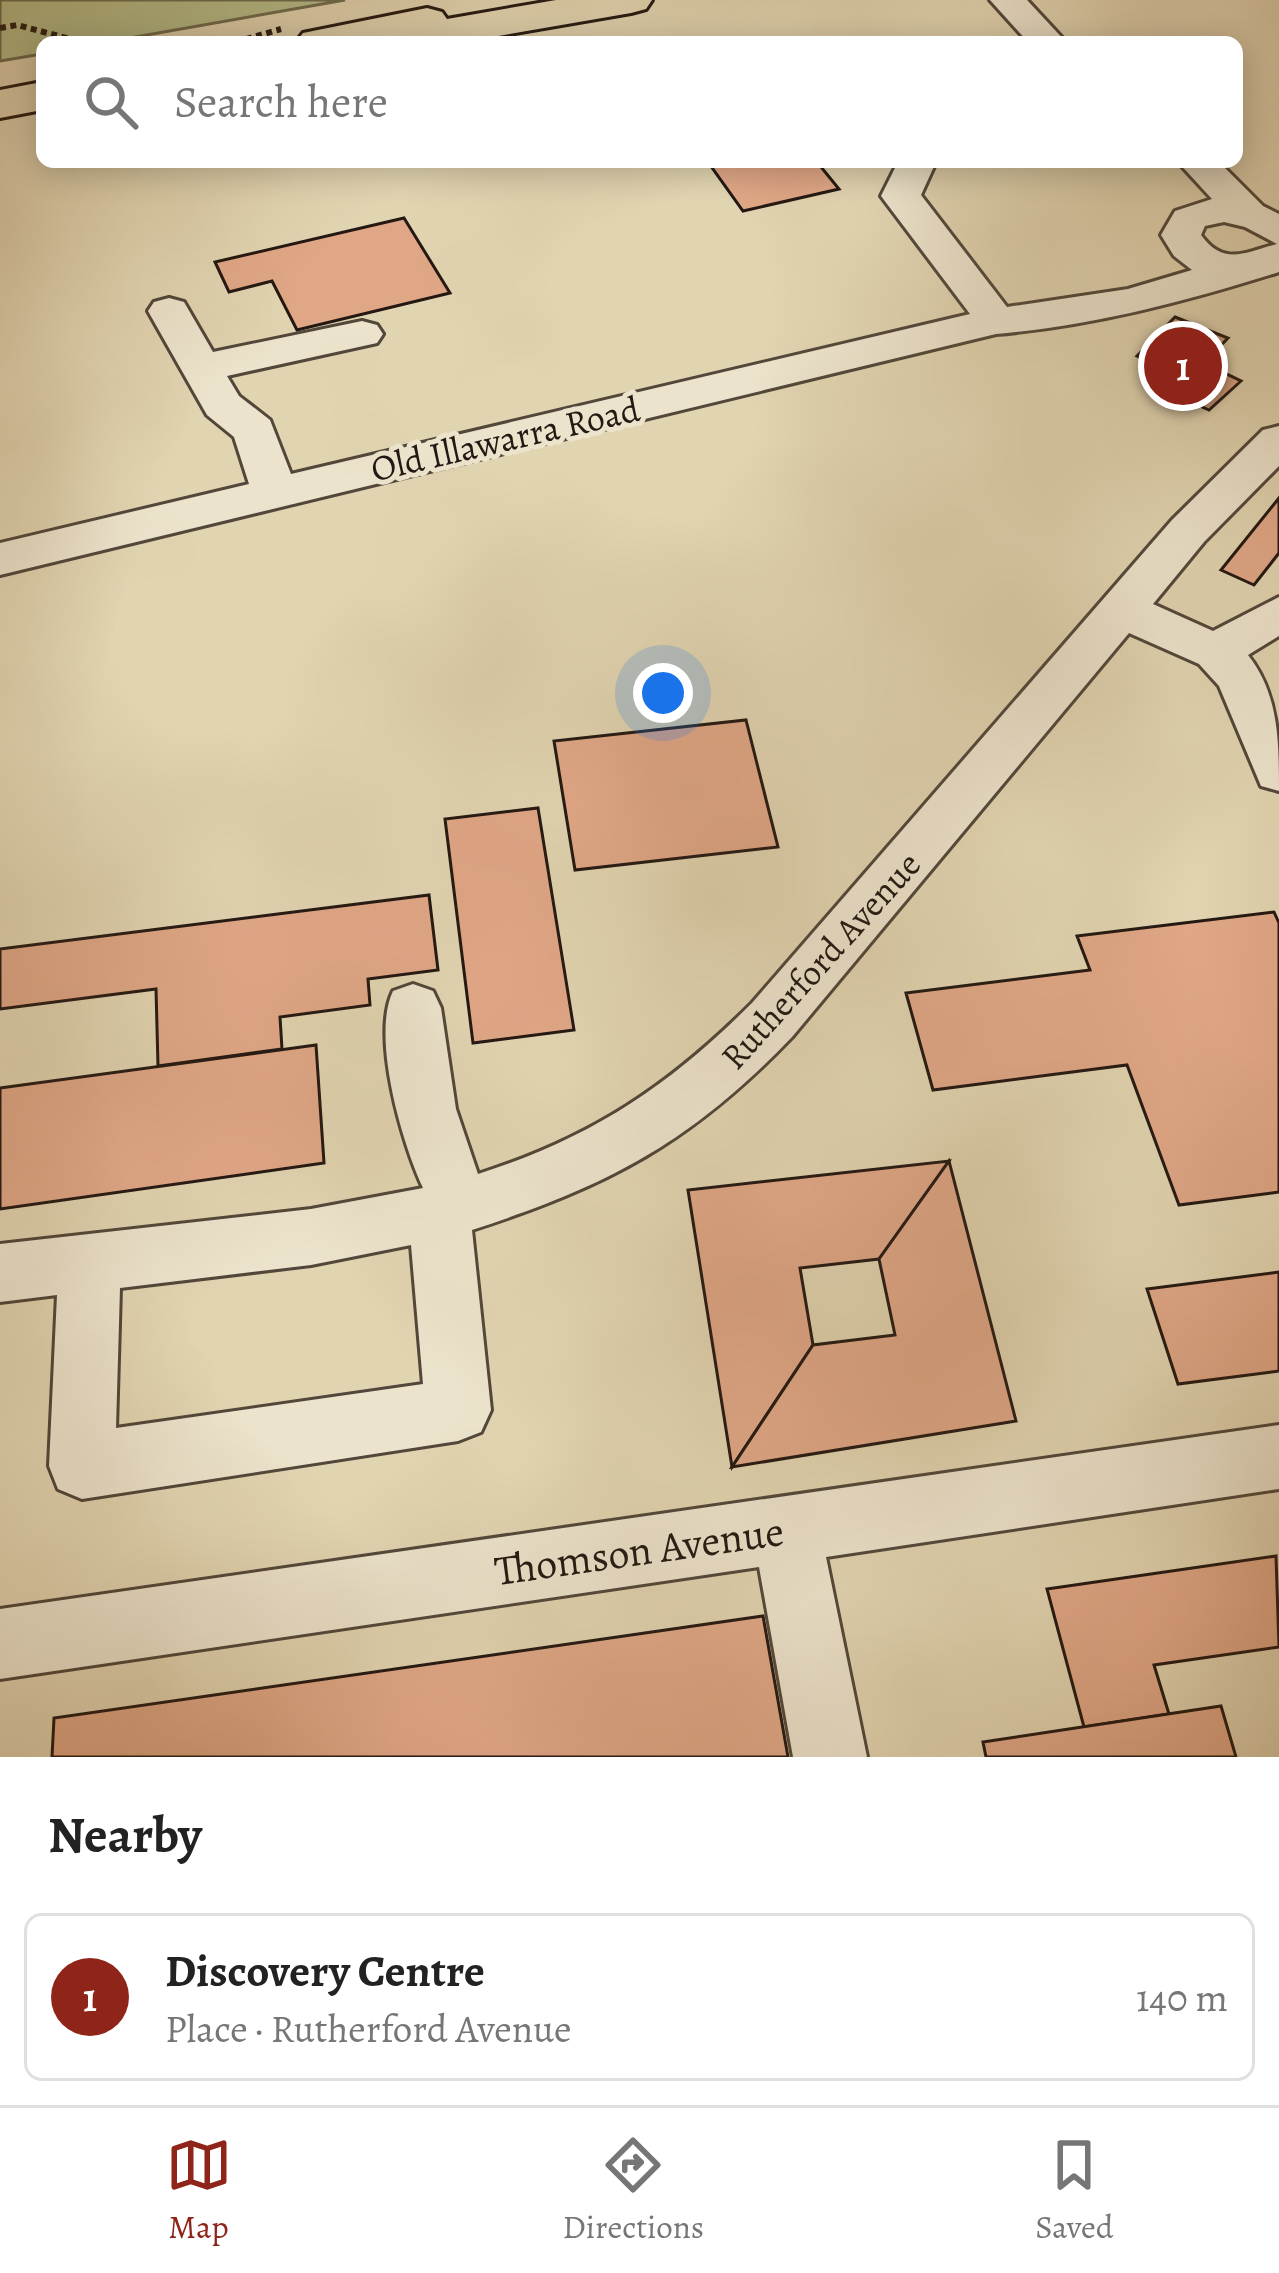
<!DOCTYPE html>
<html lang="en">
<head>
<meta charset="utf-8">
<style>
	body { margin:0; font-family:Alegreya,serif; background:#f6f6f6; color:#222 }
	.you { position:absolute; left:663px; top:693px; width:42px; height:42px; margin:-30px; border:9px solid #fff; border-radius:50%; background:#1a73e8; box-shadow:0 0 0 18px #1a73e833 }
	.badge { display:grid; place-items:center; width:78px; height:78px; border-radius:50%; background:#8f2418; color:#fff; font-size:39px; font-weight:700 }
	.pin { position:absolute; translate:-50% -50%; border:6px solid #fff; box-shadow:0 3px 12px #0006 }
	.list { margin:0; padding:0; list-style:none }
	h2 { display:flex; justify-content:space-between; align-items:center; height:156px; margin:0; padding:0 48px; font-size:51px }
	h2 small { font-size:39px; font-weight:400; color:#767676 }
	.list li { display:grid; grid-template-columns:78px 1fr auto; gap:36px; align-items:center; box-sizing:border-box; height:168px; margin:0 24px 24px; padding:0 24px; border:3px solid #e0e0e0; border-radius:18px }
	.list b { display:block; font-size:45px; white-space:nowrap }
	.list p { margin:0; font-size:39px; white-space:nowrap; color:#767676 }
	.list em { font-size:39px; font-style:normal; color:#767676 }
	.icon { flex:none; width:66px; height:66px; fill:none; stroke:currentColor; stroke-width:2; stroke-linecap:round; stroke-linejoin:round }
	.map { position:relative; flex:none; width:1279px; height:1757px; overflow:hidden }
	.search { position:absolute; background:#fff; box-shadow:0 6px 30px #0003; left:36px; right:36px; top:36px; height:132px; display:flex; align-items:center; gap:30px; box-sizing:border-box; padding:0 42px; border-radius:18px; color:#767676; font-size:45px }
	.sheet { height:348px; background:#fff }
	nav { display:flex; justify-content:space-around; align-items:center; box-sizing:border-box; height:168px; border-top:3px solid #e0e0e0; background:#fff; font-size:33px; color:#767676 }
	nav a { display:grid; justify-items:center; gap:6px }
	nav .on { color:#8f2418 }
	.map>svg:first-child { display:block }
	.green { fill:#b4bc8a; stroke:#6c6a4e; stroke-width:3 }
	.building { fill:#e0a787; stroke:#231812; stroke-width:3 }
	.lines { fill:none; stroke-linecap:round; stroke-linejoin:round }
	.minor-casing { stroke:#52473a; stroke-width:6 }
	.highway-casing { stroke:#231812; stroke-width:6 }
	.path { stroke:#231812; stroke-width:6; stroke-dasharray:6 4.5; stroke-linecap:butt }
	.minor { fill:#ece3cc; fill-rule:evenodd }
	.highway { fill:#e1d4b1; fill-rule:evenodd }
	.labels { text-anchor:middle; stroke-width:10; stroke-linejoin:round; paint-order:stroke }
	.street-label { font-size:36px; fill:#231812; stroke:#ece3cc }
	.near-street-label { font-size:42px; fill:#231812; stroke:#ece3cc }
</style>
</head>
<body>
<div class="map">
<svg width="1279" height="1757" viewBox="0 0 1279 1757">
	<rect width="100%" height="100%" fill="#e1d4b1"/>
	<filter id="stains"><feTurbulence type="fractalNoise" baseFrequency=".00167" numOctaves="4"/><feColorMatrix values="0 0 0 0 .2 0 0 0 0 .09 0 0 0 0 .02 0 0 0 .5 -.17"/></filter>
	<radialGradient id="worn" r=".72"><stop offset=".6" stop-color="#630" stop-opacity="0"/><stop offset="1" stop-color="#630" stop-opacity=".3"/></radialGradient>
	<polygon class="green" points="0,0 345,0 107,42 42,42 42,54 0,61"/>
	<g class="building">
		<polygon points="708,162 817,162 839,189 743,211"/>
		<polygon points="404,218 450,293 297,330 272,281 229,292 215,262"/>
		<polygon points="1175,317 1228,338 1204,363 1241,381 1209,410 1147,382 1162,368 1137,356"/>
		<polygon points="1279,498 1279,553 1254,585 1221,570"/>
		<polygon points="746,720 778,847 575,870 554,741"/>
		<polygon points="538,808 574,1030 473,1043 445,819"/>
		<polygon points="429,895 438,970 368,979 370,1005 280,1017 282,1049 158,1066 156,989 0,1009 0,949"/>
		<polygon points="1274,912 1279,923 1279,1192 1179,1205 1127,1065 933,1090 906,993 1090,970 1077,936"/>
		<polygon points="316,1045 324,1163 0,1209 0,1088"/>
		<polygon points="949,1161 879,1259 800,1268 813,1345 732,1467 688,1190"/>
		<polygon points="949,1161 1016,1421 732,1467 813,1345 895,1335 879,1259"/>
		<polygon points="1279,1272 1279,1371 1178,1384 1147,1289"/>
		<polygon points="1276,1556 1279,1647 1154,1665 1169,1714 1084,1727 1047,1589"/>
		<polygon points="763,1616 788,1757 52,1757 54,1718"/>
		<polygon points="1221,1706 1236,1757 986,1757 983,1742"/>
	</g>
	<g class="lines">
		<g class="minor-casing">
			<g id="minor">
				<polygon points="990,0 1027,0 1066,42 1028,42"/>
				<path d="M898 162H936L921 195 1007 307 1128 289 1192 270 1174 256 1161 235 1175 211 1212 199 1178 162H1219L1263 206 1279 214V272C1187 301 1092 326 996 334L0 575V543L249 484 234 437 207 415 148 311 154 302 169 298 184 302 213 352 362 321 377 325 383 334 377 343 227 376 239 396 270 420 291 474 970 314 881 196ZM1224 222 1245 227 1277 244C1246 252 1224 267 1201 235L1205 226Z"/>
				<path d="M1279 426V466L1204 542 1153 604 1213 631 1279 597V636L1248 655C1279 694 1279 742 1279 791L1261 786 1219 686 1199 664 1129 633 792 1037C690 1143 610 1185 472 1230L491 1410 481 1432 458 1441 82 1499 58 1489 49 1466 57 1295 0 1302V1244L311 1209 423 1188C402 1143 371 1036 393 991L413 984 433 991 441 1008 456 1109 478 1174C591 1138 668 1087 752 1003L1172 520 1263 430ZM411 1245 423 1384 116 1428 120 1288 311 1265Z"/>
				<polygon points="1279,1425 1279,1489 826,1557 867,1757 793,1757 759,1567 0,1679 0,1609"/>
			</g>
		</g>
		<g class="highway-casing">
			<g id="highway">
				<polygon points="556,0 652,0 646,9 631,13 463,42 296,42 303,33 427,8 442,12 447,19"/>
				<polygon points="42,82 42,110 0,118 0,90"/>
			</g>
		</g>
		<g class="path">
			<polyline points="0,28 17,25 82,42"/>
			<polyline points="236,42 281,29"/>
		</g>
		<use href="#minor" class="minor"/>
		<use href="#highway" class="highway"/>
	</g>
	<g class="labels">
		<g class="street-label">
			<text transform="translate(505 438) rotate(-13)" y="13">Old Illawarra Road</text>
			<text transform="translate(820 960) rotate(-48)" y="13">Rutherford Avenue</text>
		</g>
		<g class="near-street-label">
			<text transform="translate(639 1550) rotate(-8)" y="15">Thomson Avenue</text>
		</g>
	</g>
	<rect width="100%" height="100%" filter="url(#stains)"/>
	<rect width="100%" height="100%" fill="url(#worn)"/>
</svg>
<div class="you"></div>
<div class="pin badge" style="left:1183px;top:366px">1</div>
<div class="search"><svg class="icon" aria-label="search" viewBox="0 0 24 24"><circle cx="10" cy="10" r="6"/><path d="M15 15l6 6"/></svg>Search here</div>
</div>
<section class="sheet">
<h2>Nearby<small></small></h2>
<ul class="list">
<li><span class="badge">1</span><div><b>Discovery Centre</b><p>Place · Rutherford Avenue</p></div><em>140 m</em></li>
</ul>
</section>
<nav>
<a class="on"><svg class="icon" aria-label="map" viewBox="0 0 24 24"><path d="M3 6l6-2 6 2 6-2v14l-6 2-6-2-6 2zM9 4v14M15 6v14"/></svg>Map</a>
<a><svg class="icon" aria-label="directions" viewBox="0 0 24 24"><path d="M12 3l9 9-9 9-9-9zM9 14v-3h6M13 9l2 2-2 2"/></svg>Directions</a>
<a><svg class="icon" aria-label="saved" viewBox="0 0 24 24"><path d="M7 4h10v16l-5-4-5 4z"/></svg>Saved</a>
</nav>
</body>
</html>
